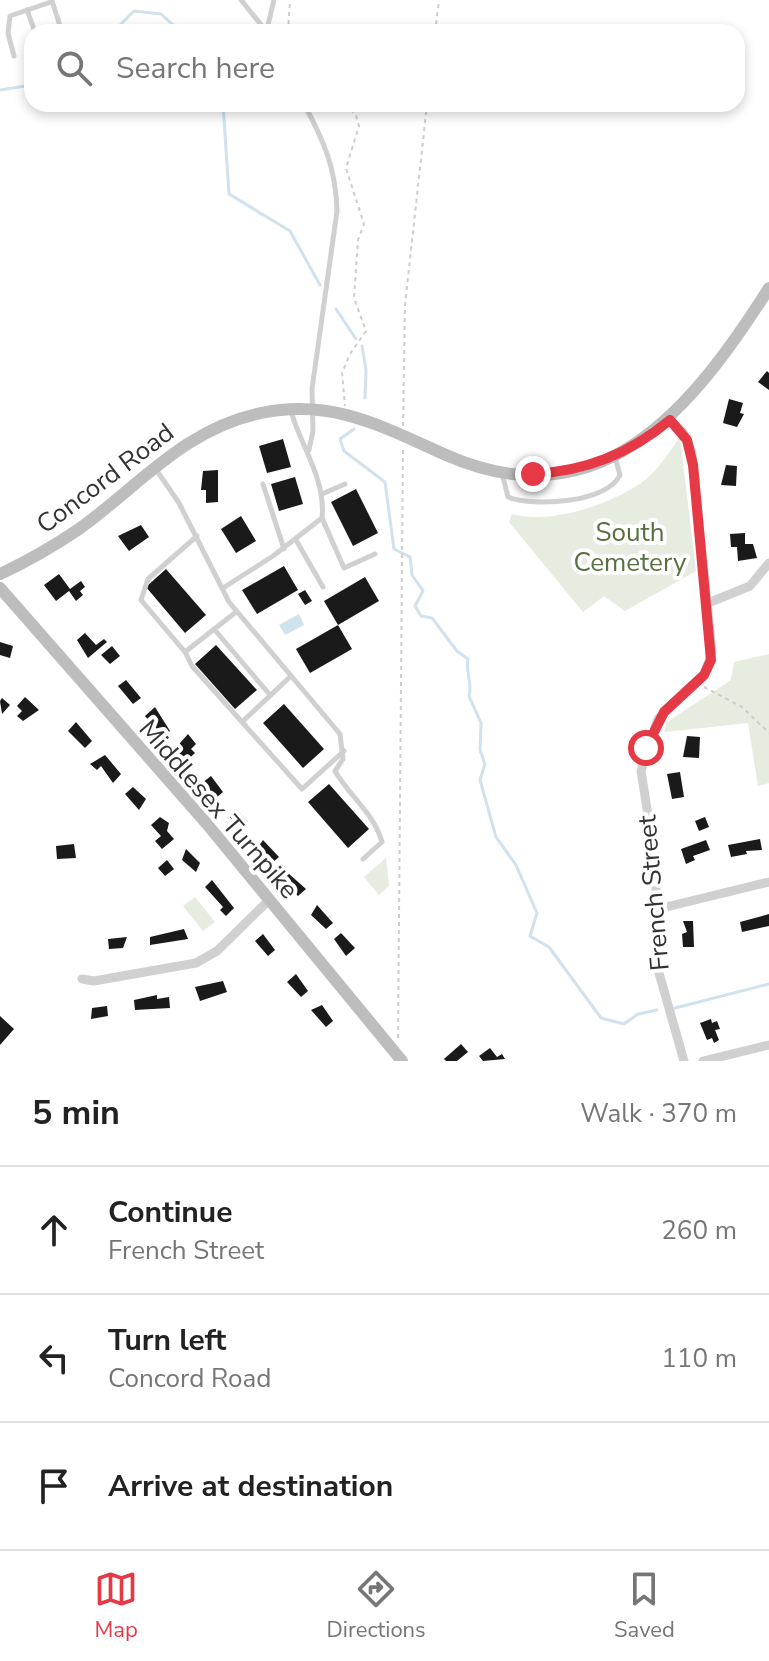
<!DOCTYPE html>
<html lang="en">
<head>
<meta charset="utf-8">
<style>
	body { margin:0; font-family:"Nunito Sans",sans-serif; background:#f2f2f2; color:#222 }
	.stop { position:absolute; width:24px; height:24px; margin:-18px; border:6px solid #e63946; border-radius:50%; background:#fff }
	.stop.end { background:#e63946; border-color:#fff; box-shadow:0 2px 8px #0008 }
	.list { margin:0; padding:0; list-style:none }
	h2 { display:flex; justify-content:space-between; align-items:center; height:104px; margin:0; padding:0 32px; font-size:34px }
	h2 small { font-size:26px; font-weight:400; color:#767676 }
	.list li { display:grid; grid-template-columns:52px 1fr auto; gap:24px; align-items:center; box-sizing:border-box; height:128px; padding:0 32px; border-top:2px solid #e0e0e0 }
	.list b { display:block; font-size:30px; white-space:nowrap }
	.list p { margin:0; font-size:26px; white-space:nowrap; color:#767676 }
	.list em { font-size:26px; font-style:normal; color:#767676 }
	.icon { flex:none; width:44px; height:44px; fill:none; stroke:currentColor; stroke-width:2; stroke-linecap:round; stroke-linejoin:round }
	.map { position:relative; flex:none; width:769px; height:1061px; overflow:hidden }
	.search { position:absolute; background:#fff; box-shadow:0 4px 12px #0003; left:24px; right:24px; top:24px; height:88px; display:flex; align-items:center; gap:20px; box-sizing:border-box; padding:0 28px; border-radius:24px; color:#767676; font-size:30px }
	.sheet { height:488px; background:#fff }
	nav { display:flex; justify-content:space-around; align-items:center; box-sizing:border-box; height:112px; border-top:2px solid #e0e0e0; background:#fff; font-size:22px; color:#767676 }
	nav a { display:grid; justify-items:center; gap:4px }
	nav .on { color:#e63946 }
	.map>svg:first-child { display:block }
	.green { fill:#e6ecdf }
	.water { fill:#cfe2ee }
	.lines { fill:none; stroke-linecap:round; stroke-linejoin:round }
	.stream { stroke:#cfe2ee; stroke-width:3 }
	.building { fill:#1a1a1a }
	.path { stroke:#cdcdcd; stroke-width:2; stroke-dasharray:4 4; stroke-linecap:butt }
	.lane { stroke:#d0d0d0; stroke-width:5 }
	.street { stroke:#d0d0d0; stroke-width:9 }
	.secondary { stroke:#bdbdbd; stroke-width:12 }
	.route { stroke:#e63946; stroke-width:10 }
	.labels { text-anchor:middle; stroke-width:8; stroke-linejoin:round; paint-order:stroke }
	.street-label { font-size:26px; fill:#333; stroke:#fff }
	.park-label { font-size:26px; fill:#56703f; stroke:#fff }
</style>
</head>
<body>
<div class="map">
<svg width="769" height="1061" viewBox="0 0 769 1061">
	<rect width="100%" height="100%" fill="#fff"/>
	<g class="green">
		<path d="M680 437 696 571 625 611 604 596 583 612 509 522 512 514C551 525 612 504 644 481 658 470 670 451 680 437Z"/>
		<polygon points="769,654 769,783 758,786 748,723 664,732 667,722 731,680 734,662"/>
		<polygon points="386,858 389,886 379,895 364,877"/>
		<polygon points="195,897 215,922 203,931 183,906"/>
	</g>
	<polygon class="water" points="299,614 304,625 285,635 279,625"/>
	<g class="lines">
		<g class="stream">
			<polyline points="113,32 134,11 161,14 181,32"/>
			<polyline points="0,90 32,85"/>
			<polyline points="223,104 229,194 290,231 320,285"/>
			<polyline points="336,309 356,339"/>
			<polyline points="362,346 366,370 365,398"/>
			<path d="M354 429 340 439 344 451 385 482 394 549 410 557 412 575 423 591 415 606 421 616 432 618 457 651 468 659C465 672 473 682 469 696L481 723 480 750 485 764 480 780 496 837 516 865 537 913 530 936 549 947 601 1018 624 1024 638 1014 657 1010"/>
			<polyline points="675,1008 769,984"/>
		</g>
	</g>
	<g class="building">
		<polygon points="767,371 769,373 769,390 758,382"/>
		<polygon points="729,399 743,403 740,413 744,414 737,427 723,423"/>
		<polygon points="283,439 291,467 267,473 259,446"/>
		<polygon points="726,465 737,466 736,486 721,485"/>
		<polygon points="218,470 218,502 206,503 206,490 201,490 203,471"/>
		<polygon points="295,477 303,504 279,511 271,484"/>
		<polygon points="356,489 378,533 353,546 331,502"/>
		<polygon points="241,516 256,541 236,553 221,529"/>
		<polygon points="141,525 149,537 129,551 118,536"/>
		<polygon points="745,533 745,544 753,544 757,558 738,561 737,547 731,547 730,534"/>
		<polygon points="284,566 298,590 257,614 242,590"/>
		<polygon points="166,569 206,615 185,633 146,587"/>
		<polygon points="59,574 70,589 81,581 85,587 80,591 83,595 76,601 69,591 56,601 44,585"/>
		<polygon points="365,577 379,601 338,625 324,601"/>
		<polygon points="305,590 312,601 305,605 298,594"/>
		<polygon points="338,625 352,649 310,673 296,649"/>
		<polygon points="85,633 96,645 104,639 107,642 88,658 77,640"/>
		<polygon points="0,642 13,646 10,658 0,655"/>
		<polygon points="216,645 257,690 235,709 195,664"/>
		<polygon points="112,646 120,656 110,664 101,655"/>
		<polygon points="126,680 141,698 133,704 118,686"/>
		<polygon points="25,697 39,710 23,721 17,716 22,711 17,706"/>
		<polygon points="2,698 10,705 2,714 0,701"/>
		<polygon points="284,704 324,749 303,768 263,723"/>
		<polygon points="155,707 170,731 163,736 145,716"/>
		<polygon points="76,722 92,741 85,748 68,731"/>
		<polygon points="188,734 196,744 191,749 195,753 184,763 173,751"/>
		<polygon points="687,736 700,737 699,758 683,757"/>
		<polygon points="105,755 121,774 113,783 101,766 97,770 90,764"/>
		<polygon points="680,772 684,797 672,799 667,774"/>
		<polygon points="211,776 223,792 216,798 202,783"/>
		<polygon points="329,784 369,829 348,848 308,802"/>
		<polygon points="133,787 146,799 139,810 125,794"/>
		<polygon points="236,809 248,822 240,829 230,817"/>
		<polygon points="160,817 169,823 167,831 174,839 162,849 155,841 161,836 151,825"/>
		<polygon points="705,817 709,827 699,831 695,821"/>
		<polygon points="760,839 762,850 746,851 747,854 731,857 728,845"/>
		<polygon points="263,840 279,857 272,863 256,850"/>
		<polygon points="706,840 710,850 693,856 695,860 686,864 681,849"/>
		<polygon points="74,844 76,858 57,859 56,846"/>
		<polygon points="186,849 200,863 196,872 182,860"/>
		<polygon points="167,860 174,869 165,876 158,868"/>
		<polygon points="288,873 306,889 298,896 283,882"/>
		<polygon points="212,880 234,908 226,916 220,910 223,907 205,887"/>
		<polygon points="317,905 333,923 326,929 311,915"/>
		<polygon points="769,914 769,926 742,932 740,922"/>
		<polygon points="683,921 693,921 694,947 683,947 682,934 687,932"/>
		<polygon points="184,929 188,939 150,945 150,937"/>
		<polygon points="341,933 355,948 346,956 334,939"/>
		<polygon points="263,934 275,950 268,956 255,941"/>
		<polygon points="127,937 123,948 109,949 108,939"/>
		<polygon points="296,974 308,991 301,997 287,982"/>
		<polygon points="223,981 227,992 200,1001 195,987"/>
		<polygon points="157,995 157,999 169,997 170,1008 135,1010 134,1000"/>
		<polygon points="322,1005 333,1021 326,1027 311,1010"/>
		<polygon points="107,1006 108,1016 91,1019 92,1008"/>
		<polygon points="0,1016 14,1029 0,1045"/>
		<polygon points="711,1019 712,1023 717,1021 720,1029 715,1030 719,1040 714,1043 712,1038 707,1040 700,1023"/>
		<polygon points="461,1044 468,1052 457,1061 446,1061 444,1059"/>
		<polygon points="490,1048 497,1057 502,1054 505,1059 483,1061 479,1056"/>
	</g>
	<g class="lines">
		<g class="path">
			<polyline points="288,32 290,0"/>
			<polyline points="435,32 439,0"/>
			<polyline points="345,104 356,115 359,126 346,168 364,224 358,240 354,298 366,331 350,354 342,373 345,406"/>
			<polyline points="403,426 405,305 427,104"/>
			<polyline points="704,687 742,707 769,733"/>
			<polyline points="398,1038 403,448"/>
		</g>
		<g class="lane">
			<polyline points="241,0 267,32"/>
			<polyline points="52,1 62,32"/>
			<polyline points="27,10 35,32"/>
			<polyline points="267,29 274,0"/>
			<polyline points="14,56 8,33 10,16 51,2"/>
			<path d="M304 104C324 141 336 169 337 211L312 389 313 431 309 450"/>
			<path d="M155 468 179 503 229 602 340 734 343 759 335 771C350 797 374 813 382 842L363 859"/>
			<path d="M502 473 508 497C534 507 607 503 620 475L615 457"/>
			<polyline points="263,484 284,549"/>
			<polyline points="322,494 345,484"/>
			<polyline points="322,518 344,568 375,554"/>
			<polyline points="197,536 148,579 141,600 185,652 236,612"/>
			<polyline points="296,540 323,587"/>
			<path d="M223 588 273 556 322 518C326 479 301 447 291 411"/>
			<polyline points="214,629 270,695"/>
			<polyline points="185,652 192,666 242,722"/>
			<polyline points="291,676 242,722 302,789 344,751"/>
		</g>
		<g class="street">
			<polyline points="670,420 683,432 692,453 712,652 704,675 658,719 641,771 655,859 659,973 684,1061"/>
			<polyline points="708,603 750,586 769,563"/>
			<polyline points="658,909 769,882"/>
			<polyline points="82,979 94,981 196,963 217,951 269,900"/>
			<polyline points="703,1061 769,1045"/>
		</g>
		<g class="secondary">
			<path d="M0 574C28 561 54 546 79 529 139 486 184 429 261 413 333 398 383 427 446 455 602 524 694 406 769 288"/>
			<polyline points="0,588 207,824 402,1061"/>
		</g>
	</g>
	<g class="lines">
		<path class="route" d="M533 474C586 471 629 454 670 420L687 440 693 465 711 660 704 675 664 712 646 748"/>
	</g>
	<g class="labels">
		<g class="street-label">
			<text transform="translate(105 478) rotate(-37)" y="9">Concord Road</text>
			<text transform="translate(219 809) rotate(49)" y="9">Middlesex Turnpike</text>
			<text transform="translate(653 893) rotate(-95)" y="9">French Street</text>
		</g>
		<g class="park-label">
			<text x="630" y="541">South<tspan x="630" dy="30">Cemetery</tspan></text>
		</g>
	</g>
</svg>
<div class="stop" style="left:646px;top:748px"></div>
<div class="stop end" style="left:533px;top:474px"></div>
<div class="search"><svg class="icon" aria-label="search" viewBox="0 0 24 24"><circle cx="10" cy="10" r="6"/><path d="M15 15l6 6"/></svg>Search here</div>
</div>
<section class="sheet">
<h2>5 min<small>Walk · 370 m</small></h2>
<ul class="list">
<li><svg class="icon" aria-label="ahead" viewBox="0 0 24 24"><path d="M12 20V5M6 11l6-6 6 6"/></svg><div><b>Continue</b><p>French Street</p></div><em>260 m</em></li>
<li><svg class="icon" aria-label="left" viewBox="0 0 24 24"><path d="M17 20v-9H6M10 6l-5 5 5 5"/></svg><div><b>Turn left</b><p>Concord Road</p></div><em>110 m</em></li>
<li><svg class="icon" aria-label="arrive" viewBox="0 0 24 24"><path d="M6 21V4h12l-3 4 3 4H6"/></svg><div><b>Arrive at destination</b></div></li>
</ul>
</section>
<nav>
<a class="on"><svg class="icon" aria-label="map" viewBox="0 0 24 24"><path d="M3 6l6-2 6 2 6-2v14l-6 2-6-2-6 2zM9 4v14M15 6v14"/></svg>Map</a>
<a><svg class="icon" aria-label="directions" viewBox="0 0 24 24"><path d="M12 3l9 9-9 9-9-9zM9 14v-3h6M13 9l2 2-2 2"/></svg>Directions</a>
<a><svg class="icon" aria-label="saved" viewBox="0 0 24 24"><path d="M7 4h10v16l-5-4-5 4z"/></svg>Saved</a>
</nav>
</body>
</html>
